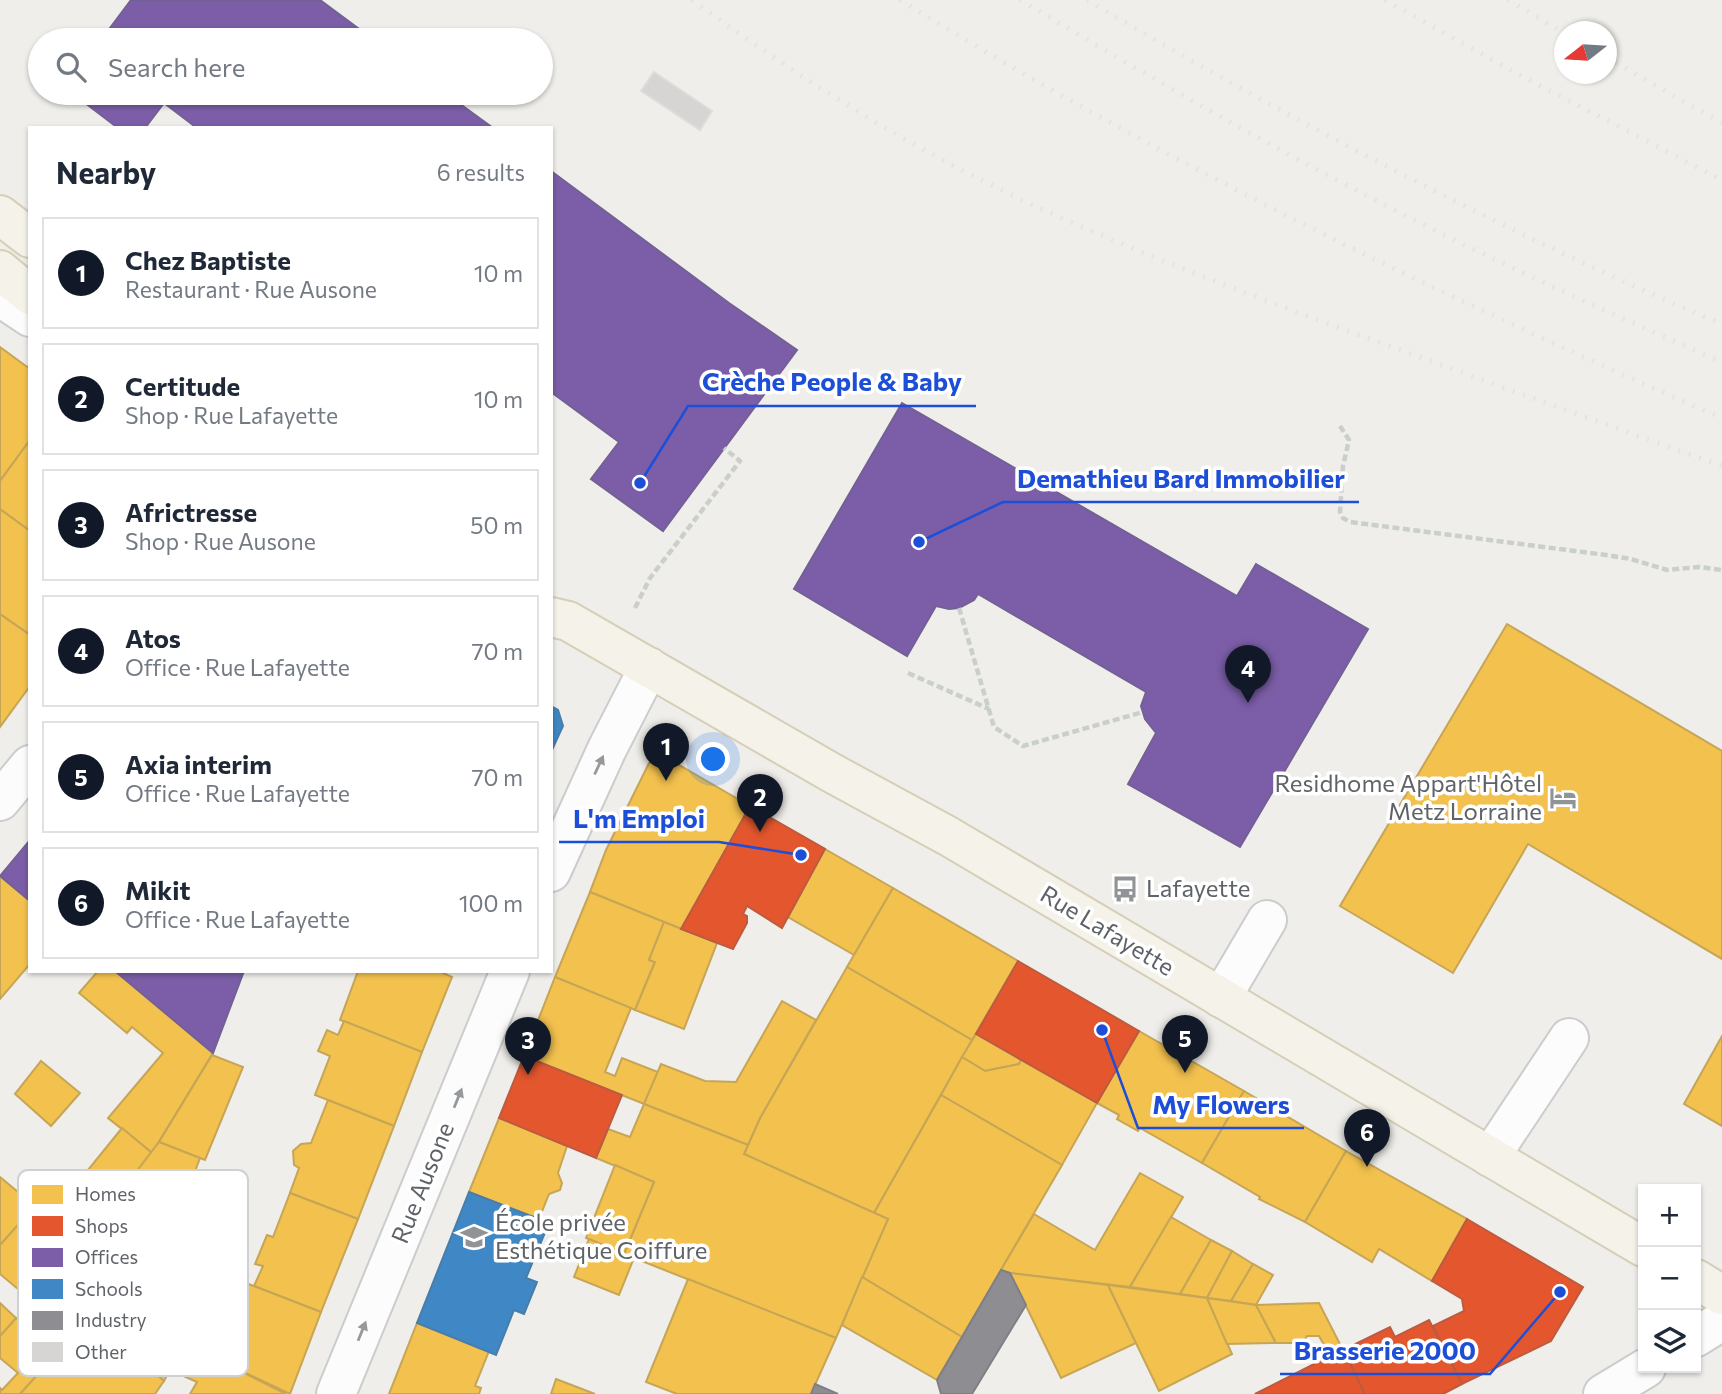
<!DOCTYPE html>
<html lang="en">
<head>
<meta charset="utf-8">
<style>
	body { margin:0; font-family:Commissioner,sans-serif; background:#f2f2f3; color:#1f2937 }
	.controls { position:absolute; right:21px; bottom:21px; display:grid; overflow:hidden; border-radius:0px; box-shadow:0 2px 5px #0004 }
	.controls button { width:63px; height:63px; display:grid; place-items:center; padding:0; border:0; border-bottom:2px solid #e0e1e3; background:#fff; color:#1f2937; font:35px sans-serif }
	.compass { position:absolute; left:1554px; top:21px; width:63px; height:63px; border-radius:50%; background:#fff; box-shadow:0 2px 5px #0004; rotate:253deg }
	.you { position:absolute; left:714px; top:760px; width:24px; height:24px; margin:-18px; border:5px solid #fff; border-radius:50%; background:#1a73e8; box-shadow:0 0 0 10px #1a73e833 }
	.badge { display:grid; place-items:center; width:46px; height:46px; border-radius:50%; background:#111827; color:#fff; font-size:23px; font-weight:700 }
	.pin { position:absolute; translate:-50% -58px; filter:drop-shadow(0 2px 4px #0008) }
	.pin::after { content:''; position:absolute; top:37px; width:24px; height:21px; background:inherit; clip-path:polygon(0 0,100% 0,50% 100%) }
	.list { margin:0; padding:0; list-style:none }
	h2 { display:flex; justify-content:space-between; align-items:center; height:91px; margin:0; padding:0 28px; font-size:30px }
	h2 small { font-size:23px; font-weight:400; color:#747a83 }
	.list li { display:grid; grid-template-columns:46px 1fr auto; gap:21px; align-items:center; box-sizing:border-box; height:112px; margin:0 14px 14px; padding:0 14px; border:2px solid #e0e1e3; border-radius:0px }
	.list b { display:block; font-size:26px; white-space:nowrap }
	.list p { margin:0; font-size:23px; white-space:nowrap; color:#747a83 }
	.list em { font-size:23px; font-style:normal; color:#747a83 }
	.icon { flex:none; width:38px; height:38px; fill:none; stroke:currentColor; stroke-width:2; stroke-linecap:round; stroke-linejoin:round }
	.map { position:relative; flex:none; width:1722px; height:1394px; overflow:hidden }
	.search { position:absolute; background:#fff; box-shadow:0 2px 5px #0004; left:28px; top:28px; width:525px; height:77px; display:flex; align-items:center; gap:18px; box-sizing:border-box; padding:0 24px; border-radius:38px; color:#747a83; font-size:26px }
	.panel { position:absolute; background:#fff; box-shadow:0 2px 5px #0004; left:28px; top:126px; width:525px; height:847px; border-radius:0px }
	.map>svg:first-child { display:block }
	.homes { fill:#f2c14e; stroke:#c6a556; stroke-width:2 }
	.shops { fill:#e4572e; stroke:#bc5b3f; stroke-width:2 }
	.offices { fill:#7b5ea7; stroke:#736094; stroke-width:2 }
	.schools { fill:#3f88c5; stroke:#497da9; stroke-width:2 }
	.industry { fill:#8d8d92; stroke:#7f8085; stroke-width:2 }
	.building { fill:#d6d5d3; stroke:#deddd9; stroke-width:2 }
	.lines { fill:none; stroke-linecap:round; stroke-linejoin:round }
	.minor-casing { stroke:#cbcccc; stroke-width:42 }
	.major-casing { stroke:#d7ceb8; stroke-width:42 }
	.path { stroke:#cacfcc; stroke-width:4.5; stroke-dasharray:7 3.5; stroke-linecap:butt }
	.minor { stroke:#fdfcfc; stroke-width:38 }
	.major { stroke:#f4f2e9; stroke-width:38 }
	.rail { stroke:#e4e4e4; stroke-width:5; stroke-dasharray:2 9; stroke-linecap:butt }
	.oneway { fill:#96999c }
	.labels { text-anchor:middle; stroke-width:7; stroke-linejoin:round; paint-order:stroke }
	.poi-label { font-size:24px; fill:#5f6368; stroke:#fff; text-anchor:start }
	.street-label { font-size:24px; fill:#5f6368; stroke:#fff }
	.key { fill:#fff; stroke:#cfd0d2; stroke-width:2 }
	.key-label { font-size:19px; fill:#5f6368 }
	.leader { fill:none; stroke:#1d4ed8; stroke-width:2.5 }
	.callout-dot { fill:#1d4ed8; stroke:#fff; stroke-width:2.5 }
	.callout-label { font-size:26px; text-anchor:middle; font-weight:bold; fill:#1d4ed8; stroke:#fff; stroke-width:7; stroke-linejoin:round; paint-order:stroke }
</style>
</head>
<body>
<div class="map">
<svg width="1722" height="1394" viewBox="0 0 1722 1394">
	<rect width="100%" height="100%" fill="#efeeea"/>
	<g class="homes">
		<polygon points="0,347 30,369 30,440 0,481"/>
		<polygon points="30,440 30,531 0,509 0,481"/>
		<polygon points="0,509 30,531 30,635 0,614"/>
		<polygon points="0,614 30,635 30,686 0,727"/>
		<polygon points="1507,624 1722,751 1722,959 1528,844 1453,973 1340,906"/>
		<polygon points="667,758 750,806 681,929 590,892 606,850 649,763"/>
		<polygon points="825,849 893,888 854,955 788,917"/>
		<polygon points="0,876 30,901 30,964 0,999"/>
		<polygon points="893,888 1018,961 972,1040 847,967"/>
		<polygon points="590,892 664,922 649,960 655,962 635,1010 555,977"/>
		<polygon points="664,922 717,943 684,1029 635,1010 655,962 649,960"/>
		<polygon points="847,967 972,1040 874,1213 744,1154 760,1118"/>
		<polygon points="98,971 115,971 213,1053 152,1153 108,1118 163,1053 132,1027 127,1033 79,993"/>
		<polygon points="358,971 439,971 452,977 422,1052 340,1020"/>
		<polygon points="555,977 631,1008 605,1072 615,1076 622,1058 658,1072 644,1104 524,1056"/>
		<polygon points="782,1001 816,1020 760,1118 748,1145 644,1104 661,1064 705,1081 736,1082"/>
		<polygon points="344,1021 422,1052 394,1126 315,1095 330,1056 318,1051 327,1030 338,1035"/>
		<polygon points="1139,1031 1244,1091 1202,1163 1140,1128 1138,1131 1117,1119 1119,1115 1097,1103"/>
		<polygon points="976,1034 1021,1060 1019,1064 985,1071 962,1057"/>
		<polygon points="1722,1036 1722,1126 1684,1104"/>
		<polygon points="212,1055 243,1067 205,1160 159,1142"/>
		<polygon points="962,1057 985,1071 1019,1064 1021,1060 1097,1103 1062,1165 941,1095"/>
		<polygon points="41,1061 80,1093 51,1126 15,1094"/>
		<polygon points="1244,1091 1346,1151 1305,1222 1259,1199 1260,1197 1202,1163"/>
		<polygon points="941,1095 1062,1165 962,1337 862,1277 888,1219 874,1213"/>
		<polygon points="328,1100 394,1126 358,1219 290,1193 299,1168 294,1165 293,1151 301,1144 311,1143"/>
		<polygon points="644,1104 748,1145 744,1154 888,1219 836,1338 624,1254 654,1182 596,1158 608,1129 630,1137"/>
		<polygon points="499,1118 567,1146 558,1173 562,1183 560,1190 549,1194 539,1219 469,1192"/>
		<polygon points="122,1128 152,1153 81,1244 49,1218"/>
		<polygon points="159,1142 200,1158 165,1252 153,1247 123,1280 81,1244"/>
		<polygon points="1346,1151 1467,1219 1432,1281 1379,1249 1372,1262 1305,1222"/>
		<polygon points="615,1165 654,1182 624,1254 586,1238"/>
		<polygon points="1140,1173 1183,1197 1130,1287 1010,1273 1001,1270 1034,1214 1095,1250"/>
		<polygon points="0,1177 35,1206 0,1245"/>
		<polygon points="290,1193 358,1219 321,1312 254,1286 263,1266 255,1264 267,1235 273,1237"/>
		<polygon points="35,1206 123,1280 20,1394 0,1394 0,1388 2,1390 18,1373 0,1358 0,1336 16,1318 44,1344 62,1326 0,1274 0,1245"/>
		<polygon points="1171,1217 1211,1240 1180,1294 1130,1287"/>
		<polygon points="589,1239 634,1258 619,1295 574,1277"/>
		<polygon points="1211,1240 1232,1251 1207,1298 1180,1294"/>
		<polygon points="1232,1251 1253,1264 1231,1301 1207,1298"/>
		<polygon points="1253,1264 1273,1275 1256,1305 1231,1301"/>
		<polygon points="1010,1273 1108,1285 1136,1343 1061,1378"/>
		<polygon points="862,1277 962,1337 937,1380 842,1325"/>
		<polygon points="125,1278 216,1359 286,1394 190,1394 197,1382 170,1370 164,1381 91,1316"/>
		<polygon points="688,1279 836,1338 811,1394 677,1394 646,1382"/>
		<polygon points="246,1283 321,1312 290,1394 216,1359"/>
		<polygon points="1108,1285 1207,1298 1232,1354 1159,1391"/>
		<polygon points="1207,1298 1256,1305 1276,1343 1227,1344"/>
		<polygon points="0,1303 16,1318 0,1336"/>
		<polygon points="1319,1303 1343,1350 1330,1356 1319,1336 1307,1336 1303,1343 1276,1343 1256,1305"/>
		<polygon points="91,1316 164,1381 155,1394 20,1394"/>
		<polygon points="417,1323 489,1351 475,1386 481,1388 479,1394 389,1394"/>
		<polygon points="556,1379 595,1394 551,1394"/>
	</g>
	<g class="shops">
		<polygon points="750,806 825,849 782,928 747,906 743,914 747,916 747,923 733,949 681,929"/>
		<polygon points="1018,961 1139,1031 1097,1103 976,1034"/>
		<polygon points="524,1056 622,1095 596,1158 499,1118"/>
		<polygon points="1467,1219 1583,1287 1551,1341 1462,1384 1433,1326 1464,1311 1462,1299 1432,1281"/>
		<polygon points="1429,1320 1462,1384 1443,1394 1365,1394 1343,1350 1390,1327 1395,1337"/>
		<polygon points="1343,1350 1365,1394 1255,1394 1330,1356"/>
	</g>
	<g class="offices">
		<polygon points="131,0 320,0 374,40 101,40"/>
		<polygon points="72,93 445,93 493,128 197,128 164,103 145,128 118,128"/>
		<polygon points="551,171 729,303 797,350 663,531 591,479 619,442 551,392"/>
		<polygon points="902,403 1237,596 1256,564 1368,629 1240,847 1128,784 1156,733 1145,719 1141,706 1146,692 978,594 974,600 959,608 949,609 936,606 907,656 794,589"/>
		<polygon points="30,840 30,901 0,876"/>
		<polygon points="115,971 244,971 213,1053"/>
	</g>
	<g class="schools">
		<polygon points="551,706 558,710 563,726 551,752"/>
		<polygon points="469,1192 549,1223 526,1278 537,1282 524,1314 514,1310 496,1355 417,1323"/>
	</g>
	<g class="industry">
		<polygon points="1001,1270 1010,1273 1026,1305 972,1394 941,1394 937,1380"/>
		<polygon points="815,1384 838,1394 811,1394"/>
	</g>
	<polygon class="building" points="654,72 712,111 700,130 641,91"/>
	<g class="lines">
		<g class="minor-casing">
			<g id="minor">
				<polyline points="0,297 30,317"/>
				<polyline points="0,801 30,765"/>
				<polyline points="551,872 607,749 649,667"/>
				<polyline points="1221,998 1267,920"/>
				<polyline points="1490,1157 1569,1038"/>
				<polyline points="1696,1337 1722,1321"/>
				<polyline points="336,1394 510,971"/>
				<polyline points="1603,1394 1646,1368"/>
			</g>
		</g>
		<g class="major-casing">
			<g id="major">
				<polyline points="0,215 30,238"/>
				<polyline points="0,270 30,295"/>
				<polyline points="551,617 568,621 832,773 948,836 1643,1247"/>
				<polyline points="1696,1279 1722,1295"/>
			</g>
		</g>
		<g class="path">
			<polyline points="1340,426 1349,440 1343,466 1340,512 1343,518 1350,522 1606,555 1631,559 1667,570 1699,567 1722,570"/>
			<polyline points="635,608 650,578 740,461 724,448"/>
			<polyline points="959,608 994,727 1023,746 1143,712"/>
			<polyline points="908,673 989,709"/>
		</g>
		<use href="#minor" class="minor"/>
		<use href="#major" class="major"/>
		<g class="rail">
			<path d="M692 0C775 60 861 117 952 165 1084 234 1223 285 1362 336 1482 380 1602 423 1722 466"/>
			<path d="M900 0C1162 162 1440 296 1722 418"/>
			<path d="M1020 0C1123 61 1227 122 1333 178 1460 246 1591 305 1722 362"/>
			<path d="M1087 0C1292 121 1503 232 1722 324"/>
			<polyline points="1385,0 1525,78 1722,180"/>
			<polyline points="1508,0 1564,33"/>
			<polyline points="1606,57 1722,123"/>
		</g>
	</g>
	<defs><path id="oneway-solid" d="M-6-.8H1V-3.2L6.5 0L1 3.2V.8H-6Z" transform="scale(1.75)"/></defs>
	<g class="oneway">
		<use href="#oneway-solid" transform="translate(599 765) rotate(-65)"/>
		<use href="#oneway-solid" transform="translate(458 1098) rotate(-68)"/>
		<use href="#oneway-solid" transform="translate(362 1331) rotate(-68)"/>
	</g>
	<defs>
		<g id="hotel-bare" transform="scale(2.1)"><path d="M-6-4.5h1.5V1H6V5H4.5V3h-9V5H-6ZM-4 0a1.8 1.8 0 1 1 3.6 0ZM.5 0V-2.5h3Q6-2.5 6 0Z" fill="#919496" stroke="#fff" stroke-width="2.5" paint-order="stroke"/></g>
		<g id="bus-bare" transform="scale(2.1)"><path d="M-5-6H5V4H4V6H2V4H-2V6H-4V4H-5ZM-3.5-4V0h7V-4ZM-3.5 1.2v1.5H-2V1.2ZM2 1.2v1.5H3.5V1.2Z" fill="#919496" stroke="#fff" stroke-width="2.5" paint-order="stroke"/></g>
		<g id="school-bare" transform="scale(2.1)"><path d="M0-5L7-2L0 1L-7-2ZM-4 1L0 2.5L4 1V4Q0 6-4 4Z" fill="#919496" stroke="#fff" stroke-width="2.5" paint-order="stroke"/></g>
	</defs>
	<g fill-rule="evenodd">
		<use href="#hotel-bare" x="1563" y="798"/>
		<use href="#bus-bare" x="1125" y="889"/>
		<use href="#school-bare" x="474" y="1237"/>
	</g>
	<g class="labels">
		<g class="poi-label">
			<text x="1542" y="792" text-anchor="end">Residhome Appart'Hôtel<tspan x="1542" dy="28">Metz Lorraine</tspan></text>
			<text x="1146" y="897">Lafayette</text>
			<text x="495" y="1231">École privée<tspan x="495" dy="28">Esthétique Coiffure</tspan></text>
		</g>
		<g class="street-label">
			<text transform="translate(1107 931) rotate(31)" y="8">Rue Lafayette</text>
			<text transform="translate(423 1183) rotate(-68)" y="8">Rue Ausone</text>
		</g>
	</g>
	<rect x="18" y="1170" width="230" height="206" rx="10" class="key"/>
	<rect x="32" y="1185" width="31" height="19" fill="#f2c14e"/>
	<rect x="32" y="1216" width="31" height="20" fill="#e4572e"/>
	<rect x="32" y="1248" width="31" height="19" fill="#7b5ea7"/>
	<rect x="32" y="1279" width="31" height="20" fill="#3f88c5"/>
	<rect x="32" y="1311" width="31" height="19" fill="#8d8d92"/>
	<rect x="32" y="1342" width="31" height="20" fill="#d6d5d3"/>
	<g class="key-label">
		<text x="75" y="1201">Homes</text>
		<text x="75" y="1233">Shops</text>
		<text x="75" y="1264">Offices</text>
		<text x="75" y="1296">Schools</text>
		<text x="75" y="1327">Industry</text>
		<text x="75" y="1359">Other</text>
	</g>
	<path class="leader" d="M640 483L688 406H976M919 542L1003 502H1359M801 855L719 842H559M1102 1030L1138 1128H1304M1560 1292L1490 1374H1280"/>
	<g class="callout-dot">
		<circle cx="640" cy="483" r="7"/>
		<circle cx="919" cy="542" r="7"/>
		<circle cx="801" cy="855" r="7"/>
		<circle cx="1102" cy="1030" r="7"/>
		<circle cx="1560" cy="1292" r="7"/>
	</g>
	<g class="callout-label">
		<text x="832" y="391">Crèche People &amp; Baby</text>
		<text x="1181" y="488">Demathieu Bard Immobilier</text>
		<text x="639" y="828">L'm Emploi</text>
		<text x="1221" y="1114">My Flowers</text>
		<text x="1385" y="1360">Brasserie 2000</text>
	</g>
</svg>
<div class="controls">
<button>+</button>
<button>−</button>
<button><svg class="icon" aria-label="layers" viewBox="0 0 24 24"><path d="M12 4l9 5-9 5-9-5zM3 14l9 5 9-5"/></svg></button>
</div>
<svg class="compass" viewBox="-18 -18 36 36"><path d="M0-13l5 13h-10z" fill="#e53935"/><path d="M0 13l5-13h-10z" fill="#747a83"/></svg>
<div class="you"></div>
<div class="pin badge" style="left:666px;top:781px">1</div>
<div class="pin badge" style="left:760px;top:832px">2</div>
<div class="pin badge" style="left:528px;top:1075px">3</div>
<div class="pin badge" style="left:1248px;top:703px">4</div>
<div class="pin badge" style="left:1185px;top:1073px">5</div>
<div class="pin badge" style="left:1367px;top:1167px">6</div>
<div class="search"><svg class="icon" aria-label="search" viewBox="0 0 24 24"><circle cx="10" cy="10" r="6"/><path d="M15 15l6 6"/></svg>Search here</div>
<section class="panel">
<h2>Nearby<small>6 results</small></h2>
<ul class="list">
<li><span class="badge">1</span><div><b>Chez Baptiste</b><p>Restaurant · Rue Ausone</p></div><em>10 m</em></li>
<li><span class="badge">2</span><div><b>Certitude</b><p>Shop · Rue Lafayette</p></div><em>10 m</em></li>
<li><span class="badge">3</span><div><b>Africtresse</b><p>Shop · Rue Ausone</p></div><em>50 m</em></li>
<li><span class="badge">4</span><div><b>Atos</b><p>Office · Rue Lafayette</p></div><em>70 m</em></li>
<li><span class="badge">5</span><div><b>Axia interim</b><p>Office · Rue Lafayette</p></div><em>70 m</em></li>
<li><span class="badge">6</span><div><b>Mikit</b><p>Office · Rue Lafayette</p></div><em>100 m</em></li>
</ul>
</section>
</div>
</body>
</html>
